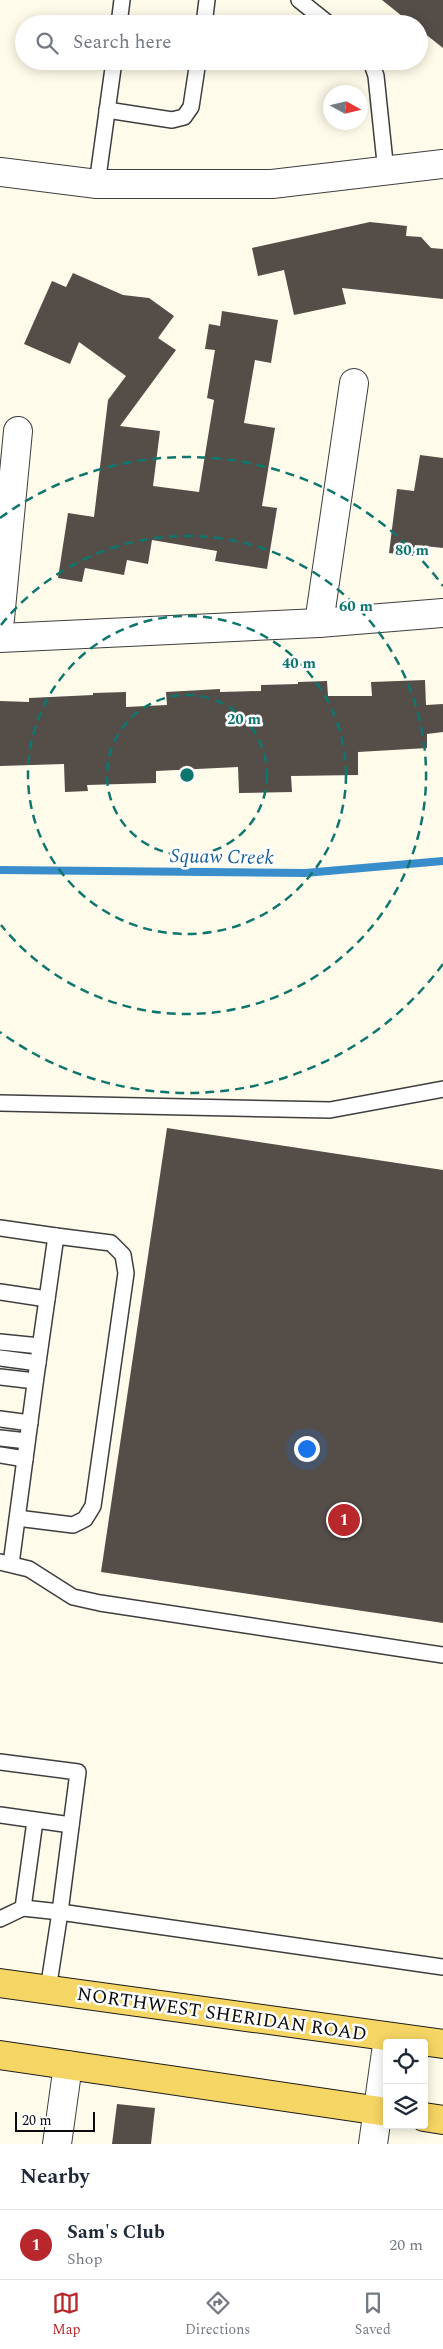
<!DOCTYPE html>
<html lang="en">
<head>
<meta charset="utf-8">
<style>
	body { margin:0; font-family:Spectral,serif; background:#f2f2f3; color:#1f2937 }
	.controls { position:absolute; right:15px; bottom:15px; display:grid; overflow:hidden; border-radius:5px; box-shadow:0 2px 12px #0003 }
	.controls button { width:45px; height:45px; display:grid; place-items:center; padding:0; border:0; border-bottom:1px solid #e0e1e3; background:#fff; color:#1f2937; font:25px sans-serif }
	.compass { position:absolute; left:323px; top:85px; width:45px; height:45px; border-radius:50%; background:#fff; box-shadow:0 2px 12px #0003; rotate:98deg }
	.scale { position:absolute; left:15px; bottom:12px; width:80px; box-sizing:border-box; padding-left:5px; border:2px solid #0b0b0b; border-top:0; font-size:14px; line-height:18px; white-space:nowrap; color:#0b0b0b; -webkit-text-stroke:4px #fff; paint-order:stroke }
	.you { position:absolute; left:306px; top:1448px; width:18px; height:18px; margin:-12px; border:4px solid #fff; border-radius:50%; background:#1a73e8; box-shadow:0 0 0 8px #1a73e833 }
	.badge { display:grid; place-items:center; width:32px; height:32px; border-radius:50%; background:#b8272b; color:#fff; font-size:16px; font-weight:700 }
	.pin { position:absolute; translate:-50% -50%; border:2px solid #fff; box-shadow:0 1px 5px #0006 }
	.list { margin:0; padding:0; list-style:none }
	h2 { display:flex; justify-content:space-between; align-items:center; height:65px; margin:0; padding:0 20px; font-size:21px }
	h2 small { font-size:16px; font-weight:400; color:#747a83 }
	.list li { display:grid; grid-template-columns:32px 1fr auto; gap:15px; align-items:center; box-sizing:border-box; height:70px; padding:0 20px; border-top:1px solid #e0e1e3 }
	.list b { display:block; font-size:19px; white-space:nowrap }
	.list p { margin:0; font-size:16px; white-space:nowrap; color:#747a83 }
	.list em { font-size:16px; font-style:normal; color:#747a83 }
	.icon { flex:none; width:28px; height:28px; fill:none; stroke:currentColor; stroke-width:2; stroke-linecap:round; stroke-linejoin:round }
	.map { position:relative; flex:none; width:443px; height:2144px; overflow:hidden }
	.search { position:absolute; background:#fff; box-shadow:0 2px 12px #0003; left:15px; right:15px; top:15px; height:55px; display:flex; align-items:center; gap:12px; box-sizing:border-box; padding:0 18px; border-radius:28px; color:#747a83; font-size:19px }
	.sheet { height:135px; background:#fff }
	nav { display:flex; justify-content:space-around; align-items:center; box-sizing:border-box; height:70px; border-top:1px solid #e0e1e3; background:#fff; font-size:14px; color:#747a83 }
	nav a { display:grid; justify-items:center; gap:2px }
	nav .on { color:#b8272b }
	.map>svg:first-child { display:block }
	.lines { fill:none; stroke-linecap:round; stroke-linejoin:round }
	.stream { stroke:#398dca; stroke-width:8 }
	.building { fill:#544d48 }
	.lane-casing { stroke:#3e3e3e; stroke-width:18 }
	.street-casing { stroke:#3e3e3e; stroke-width:30 }
	.primary-casing { stroke:#1c1c1c; stroke-width:30 }
	.lane { stroke:#fff; stroke-width:15 }
	.street { stroke:#fff; stroke-width:28 }
	.primary { stroke:#f5d563; stroke-width:28 }
	.ring { fill:none; stroke:#0f766e; stroke-width:2.5; stroke-dasharray:9 6 }
	.labels { text-anchor:middle; stroke-width:5; stroke-linejoin:round; paint-order:stroke }
	.street-label { font-size:19px; fill:#0b0b0b; stroke:#fff }
	.water-label { font-size:20px; font-style:italic; fill:#185f99; stroke:#fff }
	.centre { fill:#0f766e; stroke:#fff; stroke-width:2.5 }
	.ring-label { font-size:15px; text-anchor:middle; font-weight:bold; fill:#0f766e; stroke:#fff; stroke-width:5; stroke-linejoin:round; paint-order:stroke }
</style>
</head>
<body>
<div class="map">
<svg width="443" height="2144" viewBox="0 0 443 2144">
	<rect width="100%" height="100%" fill="#fffbea"/>
	<g class="lines">
		<polyline class="stream" points="0,870 305,873 443,861"/>
	</g>
	<g class="building">
		<polygon points="382,0 443,0 443,48 419,29 419,24 412,24"/>
		<polygon points="370,222 407,226 406,236 421,237 431,248 443,249 443,299 342,288 346,304 294,315 284,270 258,276 252,248"/>
		<polygon points="73,273 123,295 149,298 174,316 158,338 176,350 120,426 160,431 153,486 199,492 214,400 207,398 215,350 205,349 209,324 220,326 222,311 278,320 271,363 255,360 244,423 275,428 262,506 277,508 267,569 215,561 217,551 152,540 148,564 127,560 124,575 85,568 82,582 58,578 68,513 94,517 108,400 126,376 79,342 70,364 24,344 52,281 66,287"/>
		<polygon points="420,455 443,458 443,548 415,545 413,556 389,553 397,489 414,491"/>
		<polygon points="425,680 426,705 443,704 443,732 427,734 427,748 358,752 358,775 291,776 292,792 239,793 238,767 156,771 156,783 87,785 88,791 65,792 64,764 0,766 0,701 29,702 29,698 93,695 93,693 126,692 126,707 167,705 166,692 220,689 220,692 261,691 261,685 298,684 298,682 327,681 328,696 372,696 371,682"/>
		<polygon points="167,1128 443,1170 443,1623 101,1572"/>
		<polygon points="117,2104 155,2108 151,2144 112,2144"/>
	</g>
	<g class="lines">
		<g class="lane-casing">
			<g id="lane">
				<polyline points="299,0 329,24"/>
				<polyline points="119,24 122,0"/>
				<polyline points="204,24 207,0"/>
				<polyline points="371,61 376,76 386,172"/>
				<polyline points="107,110 172,120 184,117 191,107 198,61"/>
				<polyline points="97,184 114,61"/>
				<polyline points="0,1103 330,1110 443,1089"/>
				<polyline points="0,1228 56,1236"/>
				<polyline points="0,1292 47,1299"/>
				<polyline points="0,1342 40,1346"/>
				<polyline points="0,1358 38,1363"/>
				<polyline points="0,1377 35,1381"/>
				<polyline points="0,1419 30,1423"/>
				<polyline points="0,1438 27,1441"/>
				<polyline points="0,1455 25,1459"/>
				<polyline points="0,1562 29,1569 73,1597 100,1603 443,1655"/>
				<path d="M11 1564C25 1455 40 1345 56 1236L111 1243 123 1255 126 1273 93 1506 85 1519 73 1525 17 1518"/>
				<polyline points="0,1762 78,1772 60,1912 23,1908"/>
				<polyline points="0,1815 71,1825"/>
				<polyline points="0,1919 23,1908 35,1821"/>
				<polyline points="48,1990 60,1912 443,1967"/>
			</g>
		</g>
		<g class="street-casing">
			<g id="street">
				<polyline points="0,172 97,184 272,184 443,164"/>
				<polyline points="0,619 18,431"/>
				<polyline points="319,623 354,383"/>
				<polyline points="0,638 319,623 443,613"/>
				<polyline points="57,2144 68,2065"/>
				<polyline points="373,2144 387,2045"/>
			</g>
		</g>
		<g class="primary-casing">
			<g id="primary">
				<polyline points="0,1983 443,2044"/>
				<polyline points="0,2055 387,2112"/>
				<polyline points="424,2117 443,2120"/>
			</g>
		</g>
		<use href="#lane" class="lane"/>
		<use href="#street" class="street"/>
		<use href="#primary" class="primary"/>
	</g>
	<g class="ring">
		<circle cx="187" cy="775" r="80"/>
		<circle cx="187" cy="775" r="159"/>
		<path d="M1 625A239 239 0 1 1 1 925"/>
		<path d="M443 964A318 318 0 0 1 0 1032M0 518A318 318 0 0 1 443 586"/>
	</g>
	<g class="labels">
		<g class="street-label">
			<text transform="translate(222 2013) rotate(8)" y="7">NORTHWEST SHERIDAN ROAD</text>
		</g>
		<g class="water-label">
			<text transform="translate(222 856) rotate(1)" y="7">Squaw Creek</text>
		</g>
	</g>
	<circle cx="187" cy="775" r="8" class="centre"/>
	<g class="ring-label">
		<text x="412" y="555">80 m</text>
		<text x="356" y="611">60 m</text>
		<text x="299" y="668">40 m</text>
		<text x="244" y="724">20 m</text>
	</g>
</svg>
<div class="controls">
<button><svg class="icon" aria-label="locate" viewBox="0 0 24 24"><circle cx="12" cy="12" r="6"/><path d="M12 2v4M12 18v4M2 12h4M18 12h4"/></svg></button>
<button><svg class="icon" aria-label="layers" viewBox="0 0 24 24"><path d="M12 4l9 5-9 5-9-5zM3 14l9 5 9-5"/></svg></button>
</div>
<svg class="compass" viewBox="-18 -18 36 36"><path d="M0-13l5 13h-10z" fill="#e53935"/><path d="M0 13l5-13h-10z" fill="#747a83"/></svg>
<div class="scale">20 m</div>
<div class="you"></div>
<div class="pin badge" style="left:344px;top:1520px">1</div>
<div class="search"><svg class="icon" aria-label="search" viewBox="0 0 24 24"><circle cx="10" cy="10" r="6"/><path d="M15 15l6 6"/></svg>Search here</div>
</div>
<section class="sheet">
<h2>Nearby<small></small></h2>
<ul class="list">
<li><span class="badge">1</span><div><b>Sam's Club</b><p>Shop</p></div><em>20 m</em></li>
</ul>
</section>
<nav>
<a class="on"><svg class="icon" aria-label="map" viewBox="0 0 24 24"><path d="M3 6l6-2 6 2 6-2v14l-6 2-6-2-6 2zM9 4v14M15 6v14"/></svg>Map</a>
<a><svg class="icon" aria-label="directions" viewBox="0 0 24 24"><path d="M12 3l9 9-9 9-9-9zM9 14v-3h6M13 9l2 2-2 2"/></svg>Directions</a>
<a><svg class="icon" aria-label="saved" viewBox="0 0 24 24"><path d="M7 4h10v16l-5-4-5 4z"/></svg>Saved</a>
</nav>
</body>
</html>
